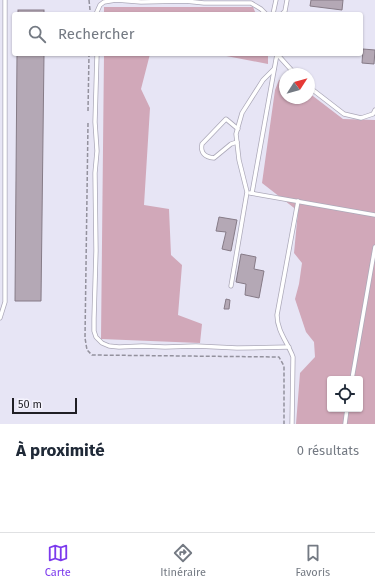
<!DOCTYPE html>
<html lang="fr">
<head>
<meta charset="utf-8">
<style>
	body { margin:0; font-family:"Fira Sans",sans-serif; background:#f2f2f3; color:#1f2937 }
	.controls { position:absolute; right:12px; bottom:12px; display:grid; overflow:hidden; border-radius:4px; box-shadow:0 1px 3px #0004 }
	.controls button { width:36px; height:36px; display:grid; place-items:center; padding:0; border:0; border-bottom:1px solid #e0e1e3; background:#fff; color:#1f2937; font:20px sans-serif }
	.compass { position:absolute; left:279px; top:68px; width:36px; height:36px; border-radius:50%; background:#fff; box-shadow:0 1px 3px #0004; rotate:54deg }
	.scale { position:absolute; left:12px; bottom:10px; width:65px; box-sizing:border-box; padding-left:4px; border:2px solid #1f1e24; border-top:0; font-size:11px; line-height:14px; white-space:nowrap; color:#1f1e24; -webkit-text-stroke:3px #f5f3fd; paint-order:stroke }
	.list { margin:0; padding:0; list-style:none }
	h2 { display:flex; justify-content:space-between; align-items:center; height:52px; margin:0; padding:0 16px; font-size:17px }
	h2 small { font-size:13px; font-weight:400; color:#747a83 }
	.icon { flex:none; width:22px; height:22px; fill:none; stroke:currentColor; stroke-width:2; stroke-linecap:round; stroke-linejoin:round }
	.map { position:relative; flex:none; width:375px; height:424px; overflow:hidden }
	.search { position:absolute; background:#fff; box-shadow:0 1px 3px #0004; left:12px; right:12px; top:12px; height:44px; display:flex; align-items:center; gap:10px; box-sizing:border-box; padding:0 14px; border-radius:4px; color:#747a83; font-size:15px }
	.sheet { height:108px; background:#fff }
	nav { display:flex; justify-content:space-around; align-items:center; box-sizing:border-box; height:56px; border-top:1px solid #e0e1e3; background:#fff; font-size:11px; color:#747a83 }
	nav a { display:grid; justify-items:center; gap:2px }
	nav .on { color:#7c3aed }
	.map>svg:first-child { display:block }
	.forest { fill:#d1a8b9; fill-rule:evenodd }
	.building { fill:#b4a8b5; stroke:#867b87 }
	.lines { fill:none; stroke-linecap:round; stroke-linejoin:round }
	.lane-casing { stroke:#aca9b9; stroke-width:5 }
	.path { stroke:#93919d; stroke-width:1.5; stroke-dasharray:4 2; stroke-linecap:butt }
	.lane { stroke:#fff; stroke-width:3.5 }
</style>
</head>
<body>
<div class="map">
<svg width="375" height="424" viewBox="0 0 375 424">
	<rect width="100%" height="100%" fill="#e7e5f5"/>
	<g class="forest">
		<polygon points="104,7 253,7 256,14 104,14"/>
		<polygon points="104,54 150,54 141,89 150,108 144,205 169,209 171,255 182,265 178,315 202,324 200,343 101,339"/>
		<polygon points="216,54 268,54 268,64"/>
		<path d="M285 78V98H309V93L343 119 375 120V424H296L300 373 315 357 314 342 306 332 295 299 299 284 302 263 294 253 298 211 262 183 275 90 279 80ZM330 379H360V409H330Z"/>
	</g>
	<g class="building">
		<polygon points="311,0 343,0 342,10 310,6"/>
		<rect x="18" y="10" width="26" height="4"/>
		<polygon points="363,49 375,50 374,64 362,63"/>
		<polygon points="17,54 44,54 41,301 15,301"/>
		<polygon points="219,217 237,220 231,251 222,249 226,232 216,231"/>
		<polygon points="241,254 256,257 254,269 264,271 259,298 245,295 246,284 236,282"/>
		<polygon points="226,299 230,300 229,309 224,309"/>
	</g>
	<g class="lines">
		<g class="lane-casing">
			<g id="lane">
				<polyline points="96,14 100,5 104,2 116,0 141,2 185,1 204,3 251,3 261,9 266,14"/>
				<polyline points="273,14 276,0"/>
				<polyline points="282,14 285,11 287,0"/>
				<polyline points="97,54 95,122 97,151 95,173 96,251 94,319 94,331 96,337 102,343 109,346 119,347 142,346 165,347 196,346 237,348 289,347"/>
				<polyline points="277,54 295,74"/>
				<polyline points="309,87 344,114 361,118 373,114 375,110"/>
				<path d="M237 142 231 144 214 158C205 157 200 153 202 144L226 119 238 129"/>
				<polyline points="250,193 375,215"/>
				<polyline points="252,193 277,54"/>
				<polyline points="231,286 247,192 239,160 236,134 242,113 263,80 274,69"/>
				<polyline points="0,318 5,302 5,0"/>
				<polyline points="352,379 375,247"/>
				<path d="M292 424 293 357C288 343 277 331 277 315L298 201"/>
				<polyline points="345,424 347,409"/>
			</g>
		</g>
		<g class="path">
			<polyline points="89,0 90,10"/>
			<polyline points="88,111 89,54"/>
			<polyline points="88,123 85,338 87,350 92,355 279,357 284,366 284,424"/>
		</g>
		<use href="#lane" class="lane"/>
	</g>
</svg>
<div class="controls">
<button><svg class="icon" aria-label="locate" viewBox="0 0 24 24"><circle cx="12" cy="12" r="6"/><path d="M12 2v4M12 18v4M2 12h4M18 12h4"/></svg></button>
</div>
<svg class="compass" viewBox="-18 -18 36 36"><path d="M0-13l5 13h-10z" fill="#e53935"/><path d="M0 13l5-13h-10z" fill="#747a83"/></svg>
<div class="scale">50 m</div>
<div class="search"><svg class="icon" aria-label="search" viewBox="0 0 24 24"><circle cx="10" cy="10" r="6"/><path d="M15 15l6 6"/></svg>Rechercher</div>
</div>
<section class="sheet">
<h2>À proximité<small>0 résultats</small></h2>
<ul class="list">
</ul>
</section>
<nav>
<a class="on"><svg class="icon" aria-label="map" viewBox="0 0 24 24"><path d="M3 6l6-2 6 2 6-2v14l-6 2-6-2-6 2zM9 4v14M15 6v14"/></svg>Carte</a>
<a><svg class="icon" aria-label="directions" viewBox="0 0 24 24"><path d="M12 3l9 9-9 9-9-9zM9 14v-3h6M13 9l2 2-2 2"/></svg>Itinéraire</a>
<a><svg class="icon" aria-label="saved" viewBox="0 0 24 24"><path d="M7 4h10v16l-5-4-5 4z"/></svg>Favoris</a>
</nav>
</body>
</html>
